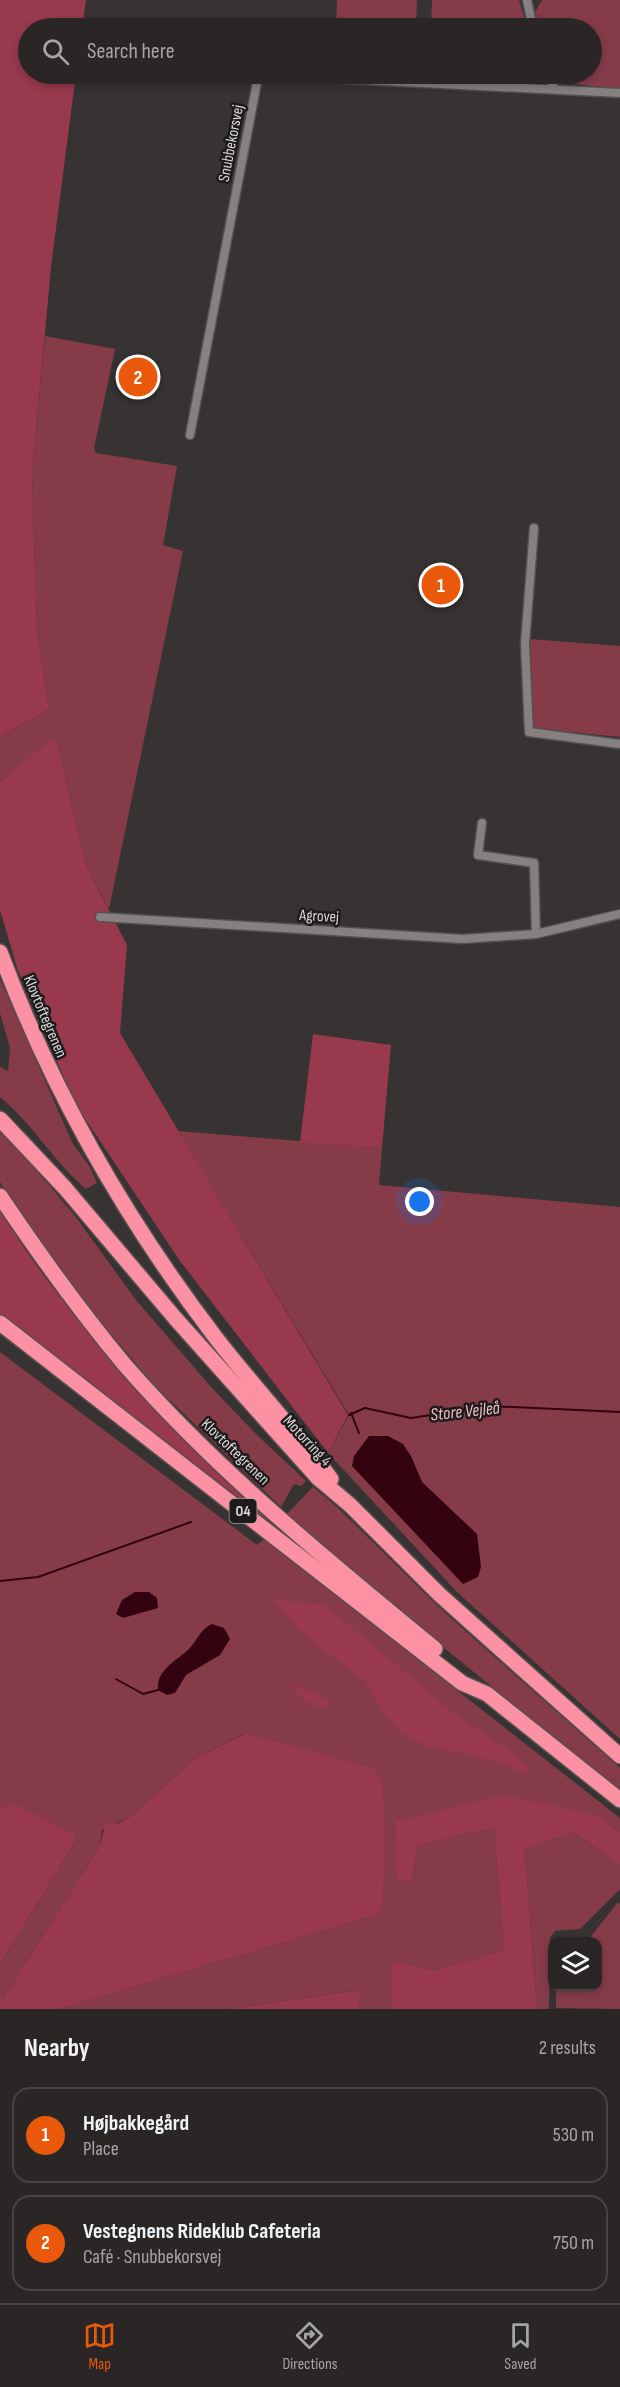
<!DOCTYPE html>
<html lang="en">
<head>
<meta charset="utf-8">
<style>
	body { margin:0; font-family:"Sofia Sans Condensed",sans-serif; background:#363232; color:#f1f3f6 }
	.controls { position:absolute; right:18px; bottom:18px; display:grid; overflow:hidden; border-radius:12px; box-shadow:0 3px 9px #0003 }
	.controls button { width:54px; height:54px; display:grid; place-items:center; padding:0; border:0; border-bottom:2px solid #464343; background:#2a2626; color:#f1f3f6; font:30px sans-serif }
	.you { position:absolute; left:420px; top:1202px; width:21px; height:21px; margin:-15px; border:4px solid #fff; border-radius:50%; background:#1a73e8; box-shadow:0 0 0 9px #1a73e833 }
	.badge { display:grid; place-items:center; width:39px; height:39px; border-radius:50%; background:#ea580c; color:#fff; font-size:20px; font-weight:700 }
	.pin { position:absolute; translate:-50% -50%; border:3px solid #fff; box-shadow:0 2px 6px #0006 }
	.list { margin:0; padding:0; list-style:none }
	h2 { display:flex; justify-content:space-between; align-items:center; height:78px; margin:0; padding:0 24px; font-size:26px }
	h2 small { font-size:20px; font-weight:400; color:#a5a5a7 }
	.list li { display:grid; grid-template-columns:39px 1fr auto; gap:18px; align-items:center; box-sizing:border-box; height:96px; margin:0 12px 12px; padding:0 12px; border:2px solid #464343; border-radius:18px }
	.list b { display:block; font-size:22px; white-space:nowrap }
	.list p { margin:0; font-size:20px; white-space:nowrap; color:#a5a5a7 }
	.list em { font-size:20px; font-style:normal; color:#a5a5a7 }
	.icon { flex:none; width:33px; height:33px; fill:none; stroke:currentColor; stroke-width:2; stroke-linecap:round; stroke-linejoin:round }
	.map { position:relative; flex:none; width:620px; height:2009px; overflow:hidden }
	.search { position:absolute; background:#2a2626; box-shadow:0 3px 9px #0003; left:18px; right:18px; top:18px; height:66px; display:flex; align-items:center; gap:15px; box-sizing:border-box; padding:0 21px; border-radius:33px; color:#a5a5a7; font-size:22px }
	.sheet { height:294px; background:#2a2626 }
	nav { display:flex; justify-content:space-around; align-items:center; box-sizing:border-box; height:84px; border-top:2px solid #464343; background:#2a2626; font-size:16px; color:#a5a5a7 }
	nav a { display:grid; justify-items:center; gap:3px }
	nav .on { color:#ea580c }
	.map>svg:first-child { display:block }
	.green { fill:#863b49 }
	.forest { fill:#98394e }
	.water { fill:#330310 }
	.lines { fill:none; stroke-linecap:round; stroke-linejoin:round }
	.stream { stroke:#330310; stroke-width:2 }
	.street-casing { stroke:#545050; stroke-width:11 }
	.highway-casing { stroke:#545050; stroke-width:18 }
	.street { stroke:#868081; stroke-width:8 }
	.highway { stroke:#fb91a2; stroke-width:15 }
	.labels { text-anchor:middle; stroke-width:5; stroke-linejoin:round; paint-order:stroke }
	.shield { fill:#1e1b1c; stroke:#a29fa0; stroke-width:1.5 }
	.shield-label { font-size:15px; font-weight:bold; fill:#dbd8d8 }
	.street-label { font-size:16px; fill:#dbd8d8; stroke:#1e1b1c }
	.water-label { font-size:18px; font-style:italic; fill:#f3bdc4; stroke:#1e1b1c }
</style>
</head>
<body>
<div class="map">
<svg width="620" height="2009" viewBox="0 0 620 2009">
	<rect width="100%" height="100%" fill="#383333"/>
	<g class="green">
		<polygon points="337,0 417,0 416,23 407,23 407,28 336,28"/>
		<polygon points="432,0 519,0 528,28 431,28"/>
		<polygon points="542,0 620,0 620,89 556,82 554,74 592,74 592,28 539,28 535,12"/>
		<polygon points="45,336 115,349 94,448 96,453 177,466 163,545 183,551 109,909 87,867 55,737 0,782 0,737 49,709 37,629 32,474"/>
		<polygon points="530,639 620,646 620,737 531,728"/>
		<path d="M0 979 73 1144 90 1167 97 1183 86 1189C54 1162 33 1124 0 1097V1067L8 1071 10 1048 0 1013Z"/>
		<polygon points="0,1127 75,1216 136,1300 212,1388 257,1435 306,1481 301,1486 294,1484 281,1507 153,1384 47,1258 0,1182"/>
		<polygon points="178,1131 382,1148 379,1185 620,1207 620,1739 458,1593 328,1453 349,1415"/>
		<polygon points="0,1352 257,1545 264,1539 620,1818 620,1833 598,1815 397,1821 412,1879 417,1846 494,1828 504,1950 434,1970 392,1961 392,2009 360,2009 358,1990 228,2009 60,2009 380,1914 372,1767 245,1733 197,1757 130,1817 102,1830 100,1846 0,2003 0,1964 74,1844 74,1834 10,1805 0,1807"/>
		<polygon points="313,1487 338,1508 444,1612 620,1768 620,1790 438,1643 287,1514"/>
		<polygon points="574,1832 620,1866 620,1889 580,1929 555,1931 550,1938 549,2009 537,2009 525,1850"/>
		<polygon points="618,1902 620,1904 620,2009 556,2008 556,1987 598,1986 598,1942 556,1941 556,1939 589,1939"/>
	</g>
	<g class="forest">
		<polygon points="0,0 86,0 82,28 28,28 28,74 76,74 51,267 32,474 37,629 49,709 0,737"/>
		<polygon points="55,736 87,867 127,945 120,1033 348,1415 328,1453 180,1261 76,1105 18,971 0,910 0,782"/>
		<polygon points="313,1034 391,1045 382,1148 300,1142"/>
		<path d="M0 1210C73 1331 170 1420 269 1518L265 1522 0 1317Z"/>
		<polygon points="273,1600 324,1604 455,1714 509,1750 528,1767 527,1773 519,1772 508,1764 424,1745 400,1732 384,1714 365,1681 302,1633"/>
		<path d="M292 1683 329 1700 330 1708C313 1710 298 1699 292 1683Z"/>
		<path d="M246 1733 372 1767C375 1770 378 1775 380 1779 387 1796 385 1895 380 1914L60 2009H0V2003L100 1846 105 1825 119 1823 130 1817 197 1757Z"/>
		<polygon points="503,1795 598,1815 620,1833 620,1866 574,1832 525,1850 537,2009 392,2009 392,1961 434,1970 504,1950 494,1828 417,1846 412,1879 397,1882 396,1821"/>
		<polygon points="10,1805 19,1806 74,1834 74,1844 0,1964 0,1807"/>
		<polygon points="359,1990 360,2009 228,2009"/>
	</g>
	<g class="water">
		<polygon points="369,1436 388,1436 403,1444 411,1456 422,1482 477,1534 481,1567 478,1577 463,1584 352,1466 354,1456"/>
		<polygon points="135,1592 149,1592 157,1598 158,1608 123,1618 116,1614 122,1600"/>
		<path d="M212 1624 224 1628 230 1639 220 1655 186 1675 175 1693 167 1695 158 1690C156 1670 176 1661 189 1649 197 1641 200 1629 212 1624Z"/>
	</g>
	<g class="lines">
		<g class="stream">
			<polyline points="351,1413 359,1433"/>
			<polyline points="349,1415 365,1408 411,1418 490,1406 620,1412"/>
			<polyline points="0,1581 38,1577 191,1522"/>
			<polyline points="116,1679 143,1694 158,1690"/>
		</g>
		<g class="street-casing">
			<g id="street">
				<polyline points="527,0 533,28"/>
				<polyline points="548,74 554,88"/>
				<polyline points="190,435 258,77 267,75 620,93"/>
				<polyline points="534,528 525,644 529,732 620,744"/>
				<polyline points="482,823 478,855 534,863 536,934"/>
				<polyline points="100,917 463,939 536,934 620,914"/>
			</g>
		</g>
		<g class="highway-casing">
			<g id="highway">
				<path d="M0 952C52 1091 126 1220 216 1338 253 1386 295 1430 331 1479"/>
				<polyline points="0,1119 65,1188 175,1318 318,1478 350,1505 440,1595 620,1756"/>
				<path d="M0 1196C39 1254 79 1310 124 1364 216 1470 327 1560 435 1649"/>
				<polyline points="0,1323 462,1683 487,1694 620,1800"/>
			</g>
		</g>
		<use href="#street" class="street"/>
		<use href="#highway" class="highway"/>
	</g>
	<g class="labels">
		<rect class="shield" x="229.5" y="1499" width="27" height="24" rx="4.5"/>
		<g class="shield-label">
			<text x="243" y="1516">O4</text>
		</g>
		<g class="street-label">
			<text transform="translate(230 143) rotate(-79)" y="6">Snubbekorsvej</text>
			<text transform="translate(319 915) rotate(3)" y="6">Agrovej</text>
			<text transform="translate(46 1016) rotate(67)" y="6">Klovtoftegrenen</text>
			<text transform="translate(308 1440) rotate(47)" y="6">Motorring 4</text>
			<text transform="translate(236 1451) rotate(44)" y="6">Klovtoftegrenen</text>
		</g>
		<g class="water-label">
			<text transform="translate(465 1411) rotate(-6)" y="6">Store Vejleå</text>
		</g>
	</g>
</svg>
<div class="controls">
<button><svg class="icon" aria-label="layers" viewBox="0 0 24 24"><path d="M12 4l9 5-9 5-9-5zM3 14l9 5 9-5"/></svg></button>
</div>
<div class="you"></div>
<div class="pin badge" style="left:441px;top:585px">1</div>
<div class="pin badge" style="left:138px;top:377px">2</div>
<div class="search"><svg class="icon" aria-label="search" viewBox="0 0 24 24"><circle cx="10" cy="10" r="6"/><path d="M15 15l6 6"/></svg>Search here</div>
</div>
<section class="sheet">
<h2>Nearby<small>2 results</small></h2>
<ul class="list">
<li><span class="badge">1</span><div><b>Højbakkegård</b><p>Place</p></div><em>530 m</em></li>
<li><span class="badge">2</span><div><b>Vestegnens Rideklub Cafeteria</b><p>Café · Snubbekorsvej</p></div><em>750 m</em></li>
</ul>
</section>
<nav>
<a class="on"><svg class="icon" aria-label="map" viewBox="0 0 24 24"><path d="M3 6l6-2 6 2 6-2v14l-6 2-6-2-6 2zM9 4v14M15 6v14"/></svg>Map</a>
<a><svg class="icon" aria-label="directions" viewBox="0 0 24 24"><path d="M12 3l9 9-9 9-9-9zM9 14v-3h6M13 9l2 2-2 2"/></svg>Directions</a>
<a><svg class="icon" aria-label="saved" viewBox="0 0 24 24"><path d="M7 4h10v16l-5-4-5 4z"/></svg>Saved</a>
</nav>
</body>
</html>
